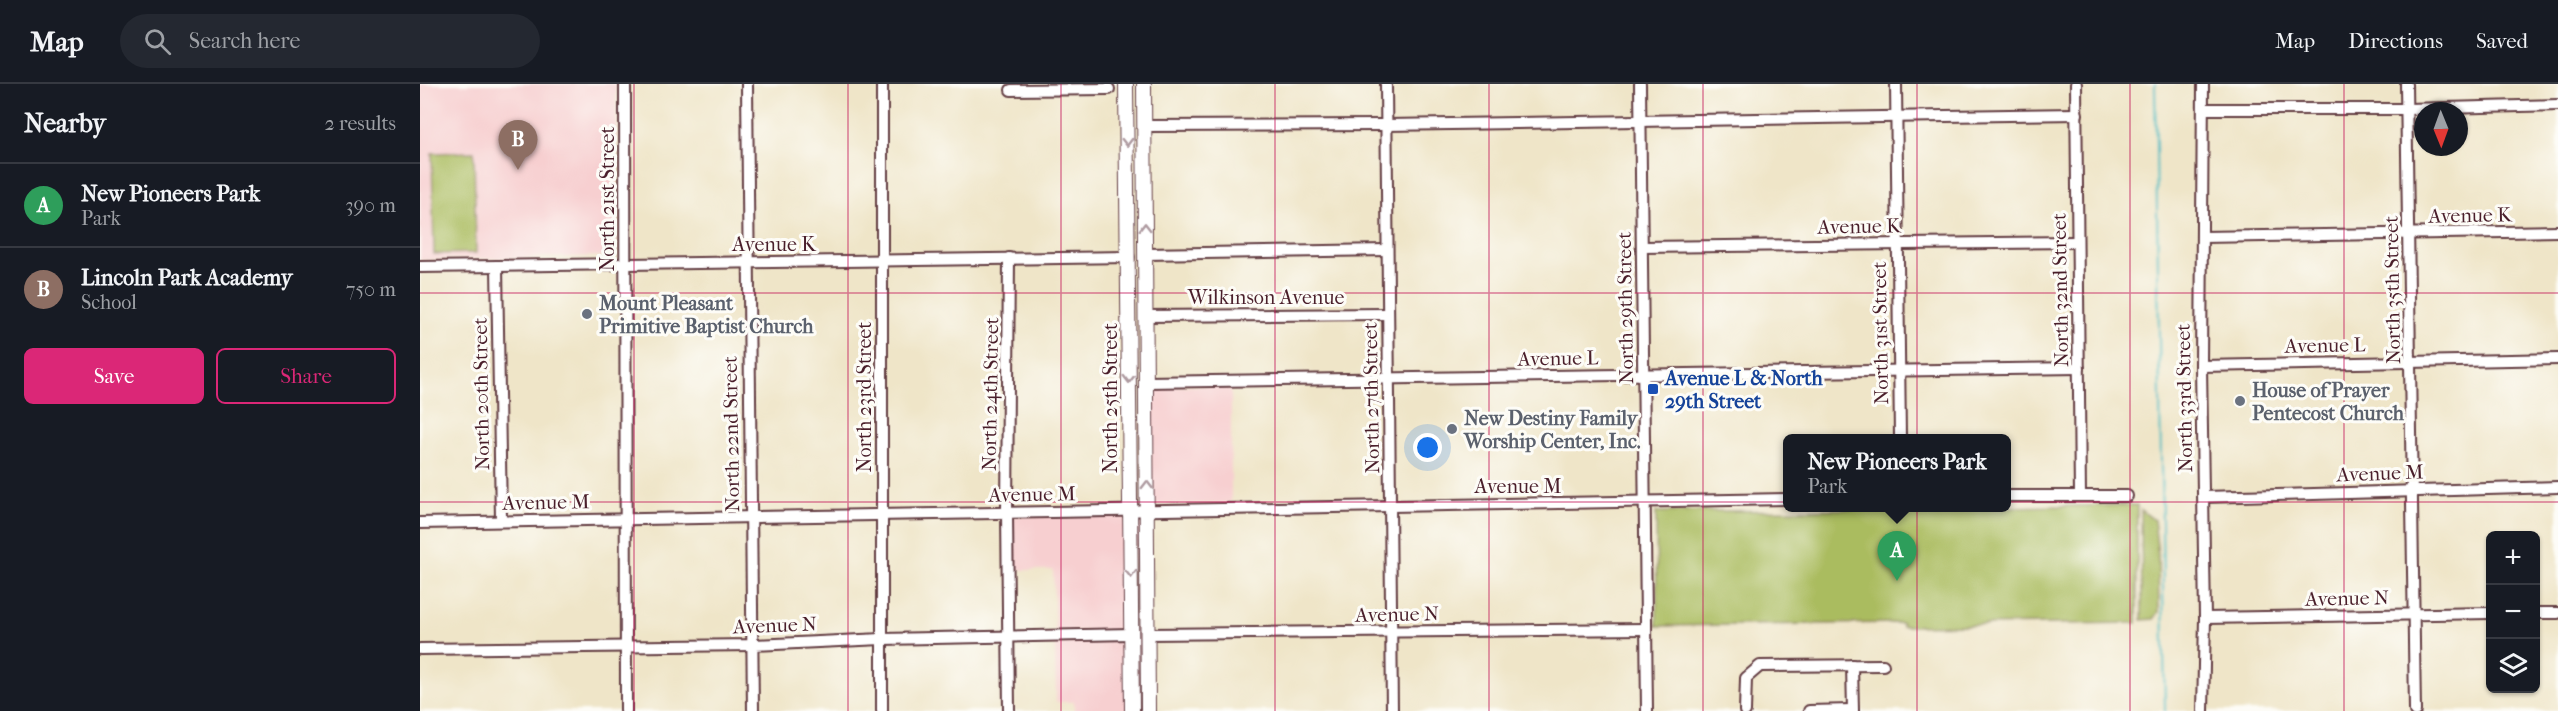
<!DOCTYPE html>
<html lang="en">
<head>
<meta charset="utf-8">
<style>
	body { margin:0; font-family:"IM FELL French Canon",serif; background:#242831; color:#f1f3f6 }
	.controls { position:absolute; right:18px; bottom:18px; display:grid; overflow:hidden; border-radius:9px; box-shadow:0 2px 4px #0004 }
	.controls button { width:54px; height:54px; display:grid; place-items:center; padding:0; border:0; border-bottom:2px solid #363941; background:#171b24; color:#f1f3f6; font:30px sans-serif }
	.compass { position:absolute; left:1994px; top:18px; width:54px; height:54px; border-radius:50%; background:#171b24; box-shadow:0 2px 4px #0004; rotate:179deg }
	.you { position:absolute; left:1008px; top:364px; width:21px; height:21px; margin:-15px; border:4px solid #fff; border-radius:50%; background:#1a73e8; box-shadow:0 0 0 9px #1a73e833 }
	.badge { display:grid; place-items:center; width:39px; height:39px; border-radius:50%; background:#db2777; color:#fff; font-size:20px; font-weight:700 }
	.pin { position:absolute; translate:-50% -50px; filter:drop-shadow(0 2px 3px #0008) }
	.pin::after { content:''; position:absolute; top:32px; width:21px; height:18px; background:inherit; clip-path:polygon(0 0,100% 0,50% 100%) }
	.popup { position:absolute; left:1363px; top:350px; width:228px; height:78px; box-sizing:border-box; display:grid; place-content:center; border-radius:9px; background:#171b24; filter:drop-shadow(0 2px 4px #0005); font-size:20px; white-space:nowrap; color:#9ea1a6 }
	.popup b { font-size:22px; color:#f1f3f6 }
	.popup::after { content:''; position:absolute; left:50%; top:100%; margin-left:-12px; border:12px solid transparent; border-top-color:#171b24 }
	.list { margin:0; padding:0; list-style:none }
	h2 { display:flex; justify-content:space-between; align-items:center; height:78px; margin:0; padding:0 24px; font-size:26px }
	h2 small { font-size:20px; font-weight:400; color:#9ea1a6 }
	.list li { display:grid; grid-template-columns:39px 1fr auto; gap:18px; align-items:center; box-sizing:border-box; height:84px; padding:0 24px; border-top:2px solid #363941 }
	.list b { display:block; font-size:22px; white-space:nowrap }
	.list p { margin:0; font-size:20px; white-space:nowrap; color:#9ea1a6 }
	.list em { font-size:20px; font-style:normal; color:#9ea1a6 }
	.actions { display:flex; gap:12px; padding:18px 24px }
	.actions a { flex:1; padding:14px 0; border:2px solid #db2777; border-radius:9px; text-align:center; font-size:21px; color:#db2777 }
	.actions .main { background:#db2777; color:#fff }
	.icon { flex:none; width:33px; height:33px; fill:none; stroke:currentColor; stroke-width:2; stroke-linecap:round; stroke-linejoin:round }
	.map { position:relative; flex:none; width:2138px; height:627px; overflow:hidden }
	header { display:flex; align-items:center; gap:36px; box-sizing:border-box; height:84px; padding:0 30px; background:#171b24; border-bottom:2px solid #363941 }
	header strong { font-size:28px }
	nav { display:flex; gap:33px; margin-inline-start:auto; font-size:21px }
	.search { width:420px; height:54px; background:#242831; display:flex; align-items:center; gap:15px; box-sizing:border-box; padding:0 21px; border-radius:33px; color:#9ea1a6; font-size:22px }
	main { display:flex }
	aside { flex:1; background:#171b24 }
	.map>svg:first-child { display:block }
	.built { fill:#f7cfd0 }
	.green { fill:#aabc5f; stroke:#7a6e45; stroke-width:1.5 }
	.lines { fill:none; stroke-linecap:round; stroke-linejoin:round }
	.stream { stroke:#4cbbc2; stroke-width:2 }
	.minor-casing { stroke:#633d43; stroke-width:14 }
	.major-casing { stroke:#633d43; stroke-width:16 }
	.minor { stroke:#fff; stroke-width:10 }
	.major { stroke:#fff; stroke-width:14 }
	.oneway { stroke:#ae9aa0 }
	.grid { fill:none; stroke:#c2185b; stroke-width:1.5; stroke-opacity:0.55 }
	.worship-dot { fill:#6b7280; stroke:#fdfcf7; stroke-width:2 }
	.transit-dot { fill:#1a4fb4; stroke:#fdfcf7; stroke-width:2 }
	.labels { text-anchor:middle; stroke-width:6; stroke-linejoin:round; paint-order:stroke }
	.street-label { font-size:20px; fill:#4a1f2b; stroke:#fdfcf7 }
	.worship-label { font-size:20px; font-weight:bold; fill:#5b616d; stroke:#fdfcf7; text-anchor:start }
	.transit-label { font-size:20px; font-weight:bold; fill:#164399; stroke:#fdfcf7; text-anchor:start }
</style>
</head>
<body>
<header>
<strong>Map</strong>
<div class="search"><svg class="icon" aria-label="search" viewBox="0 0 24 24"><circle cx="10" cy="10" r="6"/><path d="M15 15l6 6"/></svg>Search here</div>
<nav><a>Map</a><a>Directions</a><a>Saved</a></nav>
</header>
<main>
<aside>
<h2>Nearby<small>2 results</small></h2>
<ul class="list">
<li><span class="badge" style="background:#2e9e5b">A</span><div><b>New Pioneers Park</b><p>Park</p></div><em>390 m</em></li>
<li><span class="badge" style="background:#8d6e63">B</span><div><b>Lincoln Park Academy</b><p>School</p></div><em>750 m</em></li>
</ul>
<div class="actions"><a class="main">Save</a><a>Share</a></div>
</aside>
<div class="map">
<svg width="2138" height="627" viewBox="0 0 2138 627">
	<rect width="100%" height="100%" fill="#fdfcf7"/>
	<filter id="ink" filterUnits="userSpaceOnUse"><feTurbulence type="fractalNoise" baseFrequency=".0167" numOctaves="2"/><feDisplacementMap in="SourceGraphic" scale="12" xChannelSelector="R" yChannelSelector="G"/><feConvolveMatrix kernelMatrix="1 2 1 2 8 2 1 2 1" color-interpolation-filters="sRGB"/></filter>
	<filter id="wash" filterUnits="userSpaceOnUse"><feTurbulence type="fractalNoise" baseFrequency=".008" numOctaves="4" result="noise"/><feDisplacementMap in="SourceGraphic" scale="24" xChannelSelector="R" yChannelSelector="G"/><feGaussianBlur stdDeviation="1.35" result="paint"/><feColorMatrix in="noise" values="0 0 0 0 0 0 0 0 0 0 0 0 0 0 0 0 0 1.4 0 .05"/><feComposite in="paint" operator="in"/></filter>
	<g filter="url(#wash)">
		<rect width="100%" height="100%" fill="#efe5c8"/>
		<g class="built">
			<polygon points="0,0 196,0 197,172 0,176"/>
			<polygon points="730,302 811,302 811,419 731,421"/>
			<polygon points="706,431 707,546 635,547 633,486 592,486 591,432"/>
			<polygon points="715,431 722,431 723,627 716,627"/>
			<polygon points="707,555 708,627 654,627 654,618 636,618 635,557"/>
		</g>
		<g class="green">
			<polygon points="54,68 56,169 14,170 12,69"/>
			<polygon points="1717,421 1717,539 1482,542 1482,539 1237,542 1236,428"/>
			<polygon points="1721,426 1734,436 1738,471 1739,528 1734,535 1722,536"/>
		</g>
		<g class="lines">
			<polyline class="stream" points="1735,0 1745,627"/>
		</g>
	</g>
	<g filter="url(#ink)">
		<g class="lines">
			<g class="minor-casing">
				<g id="minor">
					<polyline points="205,0 206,627"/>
					<polyline points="327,0 333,627"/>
					<polyline points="966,0 972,627"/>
					<polyline points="1220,0 1227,627"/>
					<polyline points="1476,0 1480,354"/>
					<polyline points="1656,0 1660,412"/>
					<polyline points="1783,0 1781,282 1785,534 1783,627"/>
					<polyline points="1986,0 1995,627"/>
					<polyline points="591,6 689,5"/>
					<polyline points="1784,25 1987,25 2138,21"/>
					<polyline points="724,42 966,41 1657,30"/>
					<polyline points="1782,153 2138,147"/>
					<polyline points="1222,163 1657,158"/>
					<polyline points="725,170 967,166"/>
					<polyline points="77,182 81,436"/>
					<polyline points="0,183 709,173"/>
					<polyline points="725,232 968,230"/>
					<polyline points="1781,282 2138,275"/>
					<polyline points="726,298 1659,284"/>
					<polyline points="1586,412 1707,412"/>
					<polyline points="1784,413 2138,403"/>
					<polyline points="0,439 1368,415"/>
					<polyline points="2116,529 2138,529"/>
					<polyline points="1785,534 2070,529"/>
					<polyline points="728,550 1226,545"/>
					<polyline points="0,565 333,561 462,555 712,550"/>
					<polyline points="1432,581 1433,627"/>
					<polyline points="462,627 462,0"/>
					<polyline points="589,627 587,428 589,174"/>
					<polyline points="1325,627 1326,594 1340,582 1463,581"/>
					<polyline points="1389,627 1432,626"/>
				</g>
			</g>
			<g class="major-casing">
				<g id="major">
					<polyline points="706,0 712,627"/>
					<polyline points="724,0 728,627"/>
				</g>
			</g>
			<use href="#minor" class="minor"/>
			<use href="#major" class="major"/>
		</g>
		<defs><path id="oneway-chevron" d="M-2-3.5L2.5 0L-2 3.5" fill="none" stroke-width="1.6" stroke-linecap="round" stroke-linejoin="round" transform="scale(1.5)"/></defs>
		<g class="oneway">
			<use href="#oneway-chevron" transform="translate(707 58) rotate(89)"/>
			<use href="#oneway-chevron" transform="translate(725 143) rotate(-90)"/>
			<use href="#oneway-chevron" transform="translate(709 295) rotate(90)"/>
			<use href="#oneway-chevron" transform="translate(727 401) rotate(-90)"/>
			<use href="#oneway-chevron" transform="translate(711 490) rotate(89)"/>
		</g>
	</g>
	<path class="grid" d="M214 0V627M428 0V627M641 0V627M855 0V627M1069 0V627M1283 0V627M1497 0V627M1710 0V627M1924 0V627M0 209H2138M0 418H2138"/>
	<g class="worship-dot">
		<circle cx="167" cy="230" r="6"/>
		<circle cx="1820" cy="317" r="6"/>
		<circle cx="1032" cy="345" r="6"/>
	</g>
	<rect class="transit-dot" x="1227" y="299" width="12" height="12" rx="3"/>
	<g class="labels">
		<g class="street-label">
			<text transform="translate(187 115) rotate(-90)" y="7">North 21st Street</text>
			<text transform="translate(2050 131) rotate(-1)" y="7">Avenue K</text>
			<text transform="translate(1439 142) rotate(-1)" y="7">Avenue K</text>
			<text x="354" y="167">Avenue K</text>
			<text transform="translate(1640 206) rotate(-91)" y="7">North 32nd Street</text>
			<text transform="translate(1972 206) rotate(-91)" y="7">North 35th Street</text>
			<text x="846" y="220">Wilkinson Avenue</text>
			<text transform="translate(1205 224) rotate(-91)" y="7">North 29th Street</text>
			<text transform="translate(1460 249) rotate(-91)" y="7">North 31st Street</text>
			<text transform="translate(1905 261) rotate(-1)" y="7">Avenue L</text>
			<text transform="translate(1138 274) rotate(-1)" y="7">Avenue L</text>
			<text transform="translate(61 310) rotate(-91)" y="7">North 20th Street</text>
			<text transform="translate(570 310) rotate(-89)" y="7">North 24th Street</text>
			<text transform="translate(444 313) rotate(-90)" y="7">North 23rd Street</text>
			<text transform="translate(690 314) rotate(-90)" y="7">North 25th Street</text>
			<text transform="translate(951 314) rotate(-91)" y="7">North 27th Street</text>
			<text transform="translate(1764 314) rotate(-91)" y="7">North 33rd Street</text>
			<text transform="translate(311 350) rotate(-91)" y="7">North 22nd Street</text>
			<text transform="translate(1960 389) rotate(-2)" y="7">Avenue M</text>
			<text x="1098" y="409">Avenue M</text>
			<text transform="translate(612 410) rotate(-1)" y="7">Avenue M</text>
			<text transform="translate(126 418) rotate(-1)" y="7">Avenue M</text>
			<text transform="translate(1927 514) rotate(-1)" y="7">Avenue N</text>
			<text transform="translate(977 530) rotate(-1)" y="7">Avenue N</text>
			<text transform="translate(355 541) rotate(-2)" y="7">Avenue N</text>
		</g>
		<g class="worship-label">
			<text x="179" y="226">Mount Pleasant<tspan x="179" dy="23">Primitive Baptist Church</tspan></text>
			<text x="1832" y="313">House of Prayer<tspan x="1832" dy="23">Pentecost Church</tspan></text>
			<text x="1044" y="341">New Destiny Family<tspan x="1044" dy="23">Worship Center, Inc.</tspan></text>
		</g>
		<g class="transit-label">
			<text x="1245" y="301">Avenue L &amp; North<tspan x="1245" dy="23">29th Street</tspan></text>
		</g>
	</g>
</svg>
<div class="controls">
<button>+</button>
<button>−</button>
<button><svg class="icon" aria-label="layers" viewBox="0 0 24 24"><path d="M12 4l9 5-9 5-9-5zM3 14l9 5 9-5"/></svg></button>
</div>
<svg class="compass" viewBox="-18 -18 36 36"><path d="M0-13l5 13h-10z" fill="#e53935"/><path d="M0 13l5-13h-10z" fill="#9ea1a6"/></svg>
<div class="you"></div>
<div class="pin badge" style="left:1477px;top:497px;background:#2e9e5b">A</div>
<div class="popup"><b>New Pioneers Park</b>Park</div>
<div class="pin badge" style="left:98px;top:86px;background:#8d6e63">B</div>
</div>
</main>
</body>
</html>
